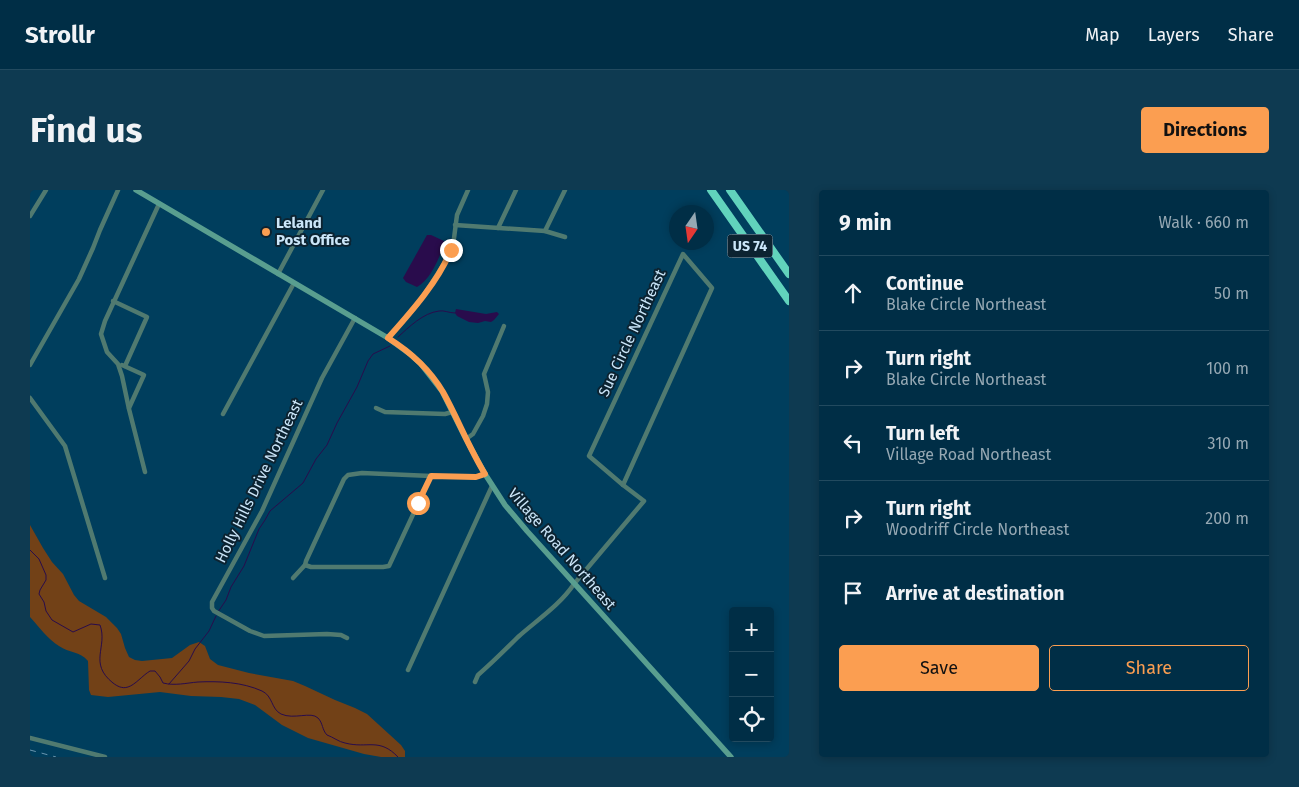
<!DOCTYPE html>
<html lang="en">
<head>
<meta charset="utf-8">
<style>
	body { margin:0; font-family:"Fira Sans",sans-serif; background:#0e3a51; color:#f1f3f6 }
	.controls { position:absolute; right:15px; bottom:15px; display:grid; overflow:hidden; border-radius:5px; box-shadow:0 2px 8px #0003 }
	.controls button { width:45px; height:45px; display:grid; place-items:center; padding:0; border:0; border-bottom:1px solid #224a5f; background:#002e46; color:#f1f3f6; font:25px sans-serif }
	.compass { position:absolute; left:639px; top:15px; width:45px; height:45px; border-radius:50%; background:#002e46; box-shadow:0 2px 8px #0003; rotate:193deg }
	.stop { position:absolute; width:15px; height:15px; margin:-11px; border:4px solid #fb9e51; border-radius:50%; background:#fff }
	.stop.end { background:#fb9e51; border-color:#fff; box-shadow:0 1px 5px #0008 }
	.list { margin:0; padding:0; list-style:none }
	h2 { display:flex; justify-content:space-between; align-items:center; height:65px; margin:0; padding:0 20px; font-size:21px }
	h2 small { font-size:16px; font-weight:400; color:#95a8b3 }
	.list li { display:grid; grid-template-columns:32px 1fr auto; gap:15px; align-items:center; box-sizing:border-box; height:75px; padding:0 20px; border-top:1px solid #224a5f }
	.list b { display:block; font-size:19px; white-space:nowrap }
	.list p { margin:0; font-size:16px; white-space:nowrap; color:#95a8b3 }
	.list em { font-size:16px; font-style:normal; color:#95a8b3 }
	.actions { display:flex; gap:10px; padding:15px 20px }
	.actions a { flex:1; padding:11px 0; border:1px solid #fb9e51; border-radius:5px; text-align:center; font-size:18px; color:#fb9e51 }
	.actions .main { background:#fb9e51; color:#111 }
	.icon { flex:none; width:28px; height:28px; fill:none; stroke:currentColor; stroke-width:2; stroke-linecap:round; stroke-linejoin:round }
	.map { position:relative; flex:none; width:759px; height:567px; overflow:hidden; border-radius:5px }
	header { display:flex; align-items:center; gap:30px; box-sizing:border-box; height:70px; padding:0 25px; background:#002e46; border-bottom:1px solid #224a5f }
	header strong { font-size:24px }
	nav { display:flex; gap:28px; margin-inline-start:auto; font-size:18px }
	.intro { display:flex; align-items:center; justify-content:space-between; box-sizing:border-box; height:120px; padding:0 30px }
	h1 { margin:0; font-size:35px }
	.button { padding:12px 22px; border-radius:5px; background:#fb9e51; color:#111; font-size:18px; font-weight:700 }
	main { display:flex; gap:30px; padding:0 30px }
	aside { flex:1; background:#002e46; border-radius:5px; box-shadow:0 2px 8px #0003 }
	.map>svg:first-child { display:block }
	.green { fill:#724117 }
	.water { fill:#290c4c }
	.lines { fill:none; stroke-linecap:round; stroke-linejoin:round }
	.stream { stroke:#290c4c; stroke-width:1 }
	.street { stroke:#507a70; stroke-width:4.5 }
	.secondary { stroke:#599e8f; stroke-width:5.5 }
	.highway { stroke:#61d3bc; stroke-width:8 }
	.rail { stroke:#6995ae; stroke-width:1; stroke-dasharray:6 6; stroke-linecap:butt }
	.route { stroke:#fb9e51; stroke-width:6 }
	.poi-dot { fill:#fb9e51; stroke:#0c2331; stroke-width:2 }
	.labels { text-anchor:middle; stroke-width:4; stroke-linejoin:round; paint-order:stroke }
	.shield { fill:#0c2331; stroke:#92acbd; stroke-width:1 }
	.shield-label { font-size:14px; font-weight:bold; fill:#cbe6f9 }
	.poi-label { font-size:15px; font-weight:bold; fill:#cbe6f9; stroke:#0c2331; text-anchor:start }
	.street-label { font-size:15px; fill:#cbe6f9; stroke:#0c2331 }
</style>
</head>
<body>
<header>
<strong>Strollr</strong>
<nav><a>Map</a><a>Layers</a><a>Share</a></nav>
</header>
<div class="intro"><h1>Find us</h1><a class="button">Directions</a></div>
<main>
<div class="map">
<svg width="759" height="567" viewBox="0 0 759 567">
	<rect width="100%" height="100%" fill="#003e5d"/>
	<path class="green" d="M0 335 13 358 22 372 33 384 44 405 49 411 76 427 87 438 91 444 95 458 99 467 105 470 112 471 142 468 160 455 169 452 175 456 180 469 188 475 219 483 263 491 275 496 305 510 325 518 337 524 371 555 375 561V567H351L334 564 278 548 252 535 225 515 209 509 191 507 161 506 130 502 78 507 61 505 59 500 58 471C50 461 39 463 29 456 18 449 9 437 0 427Z"/>
	<g class="water">
		<path d="M397 45H401L414 51C411 66 401 89 387 97L376 92 373 88Z"/>
		<polygon points="426,119 456,124 467,122 469,124 464,130 461,132 455,131 448,133 439,132 427,126 425,123"/>
	</g>
	<g class="lines">
		<g class="stream">
			<path d="M368 147C379 137 393 123 409 121 414 120 419 123 425 123"/>
			<path d="M0 360 9 369 16 385V390L10 400 9 404 14 412 16 421 22 430 43 442 61 434 70 435C78 457 58 473 83 493 87 496 92 499 98 497 105 495 113 485 120 481H125L130 487 133 493C145 496 156 493 168 492 189 491 212 492 232 501 243 506 241 519 251 524 264 530 281 521 288 528 293 533 292 540 297 545 303 547 309 552 315 553 338 559 349 547 368 567"/>
			<polyline points="188,422 196,410 201,397 214,376 229,339 235,330 240,321 273,293 286,269 297,255 307,233 327,197 338,171 343,164 360,156"/>
			<polyline points="139,494 159,471 165,459 179,441 186,426"/>
		</g>
		<g class="street">
			<polyline points="0,26 16,0"/>
			<polyline points="425,35 515,41 535,47"/>
			<polyline points="468,38 486,0"/>
			<polyline points="515,41 535,0"/>
			<polygon points="653,64 682,98 593,295 559,266"/>
			<polyline points="248,84 293,0"/>
			<polyline points="83,111 117,127 95,176"/>
			<polyline points="358,148 387,115 405,88 420,64 423,56 427,25 438,0"/>
			<polyline points="0,175 49,89 63,58 70,40 88,0"/>
			<polyline points="92,175 114,185 99,218"/>
			<polyline points="0,208 35,256 75,388"/>
			<polyline points="346,218 355,222 415,224 422,222"/>
			<polyline points="193,224 264,93"/>
			<polyline points="436,249 443,244 453,226 457,214 458,202 454,184 474,136"/>
			<polyline points="115,282 99,219 92,186 88,174 77,162 71,144 75,131 129,14"/>
			<polygon points="332,283 401,286 359,376 353,377 281,377 275,375 276,371 314,289 318,285"/>
			<polyline points="401,286 446,287 455,284"/>
			<polyline points="263,388 275,375"/>
			<polyline points="317,448 311,445 297,444 234,446 220,441 184,421 182,418 182,412 232,321 292,188 325,128"/>
			<polyline points="378,480 462,296"/>
			<path d="M445 492 448 485C462 473 475 460 488 447 507 430 530 415 544 394L614 311 593 295"/>
			<polyline points="0,548 75,567"/>
		</g>
		<polyline class="secondary" points="106,0 358,148 380,164 391,174 412,201 436,249 455,284 475,315 497,341 701,567"/>
		<g class="highway">
			<polyline points="681,0 759,111"/>
			<polyline points="700,0 759,84"/>
		</g>
		<polyline class="rail" points="0,560 26,567"/>
	</g>
	<g class="lines">
		<path class="route" d="M388 313 401 286 446 287 455 284C439 258 428 229 413 202 400 180 379 161 358 148 381 122 408 92 421 60"/>
	</g>
	<circle class="poi-dot" cx="236" cy="42" r="5"/>
	<g class="labels">
		<rect class="shield" x="697.5" y="44.5" width="45" height="23" rx="4"/>
		<g class="shield-label">
			<text x="720" y="61">US 74</text>
		</g>
		<g class="poi-label">
			<text x="246" y="38">Leland<tspan x="246" dy="17">Post Office</tspan></text>
		</g>
		<g class="street-label">
			<text transform="translate(602 143) rotate(-65)" y="5">Sue Circle Northeast</text>
			<text transform="translate(229 291) rotate(-64)" y="5">Holly Hills Drive Northeast</text>
			<text transform="translate(532 359) rotate(49)" y="5">Village Road Northeast</text>
		</g>
	</g>
</svg>
<div class="controls">
<button>+</button>
<button>−</button>
<button><svg class="icon" aria-label="locate" viewBox="0 0 24 24"><circle cx="12" cy="12" r="6"/><path d="M12 2v4M12 18v4M2 12h4M18 12h4"/></svg></button>
</div>
<svg class="compass" viewBox="-18 -18 36 36"><path d="M0-13l5 13h-10z" fill="#e53935"/><path d="M0 13l5-13h-10z" fill="#95a8b3"/></svg>
<div class="stop" style="left:388px;top:313px"></div>
<div class="stop end" style="left:421px;top:60px"></div>
</div>
<aside>
<h2>9 min<small>Walk · 660 m</small></h2>
<ul class="list">
<li><svg class="icon" aria-label="ahead" viewBox="0 0 24 24"><path d="M12 20V5M6 11l6-6 6 6"/></svg><div><b>Continue</b><p>Blake Circle Northeast</p></div><em>50 m</em></li>
<li><svg class="icon" aria-label="right" viewBox="0 0 24 24"><path d="M7 20v-9h11M14 6l5 5-5 5"/></svg><div><b>Turn right</b><p>Blake Circle Northeast</p></div><em>100 m</em></li>
<li><svg class="icon" aria-label="left" viewBox="0 0 24 24"><path d="M17 20v-9H6M10 6l-5 5 5 5"/></svg><div><b>Turn left</b><p>Village Road Northeast</p></div><em>310 m</em></li>
<li><svg class="icon" aria-label="right" viewBox="0 0 24 24"><path d="M7 20v-9h11M14 6l5 5-5 5"/></svg><div><b>Turn right</b><p>Woodriff Circle Northeast</p></div><em>200 m</em></li>
<li><svg class="icon" aria-label="arrive" viewBox="0 0 24 24"><path d="M6 21V4h12l-3 4 3 4H6"/></svg><div><b>Arrive at destination</b></div></li>
</ul>
<div class="actions"><a class="main">Save</a><a>Share</a></div>
</aside>
</main>
</body>
</html>
